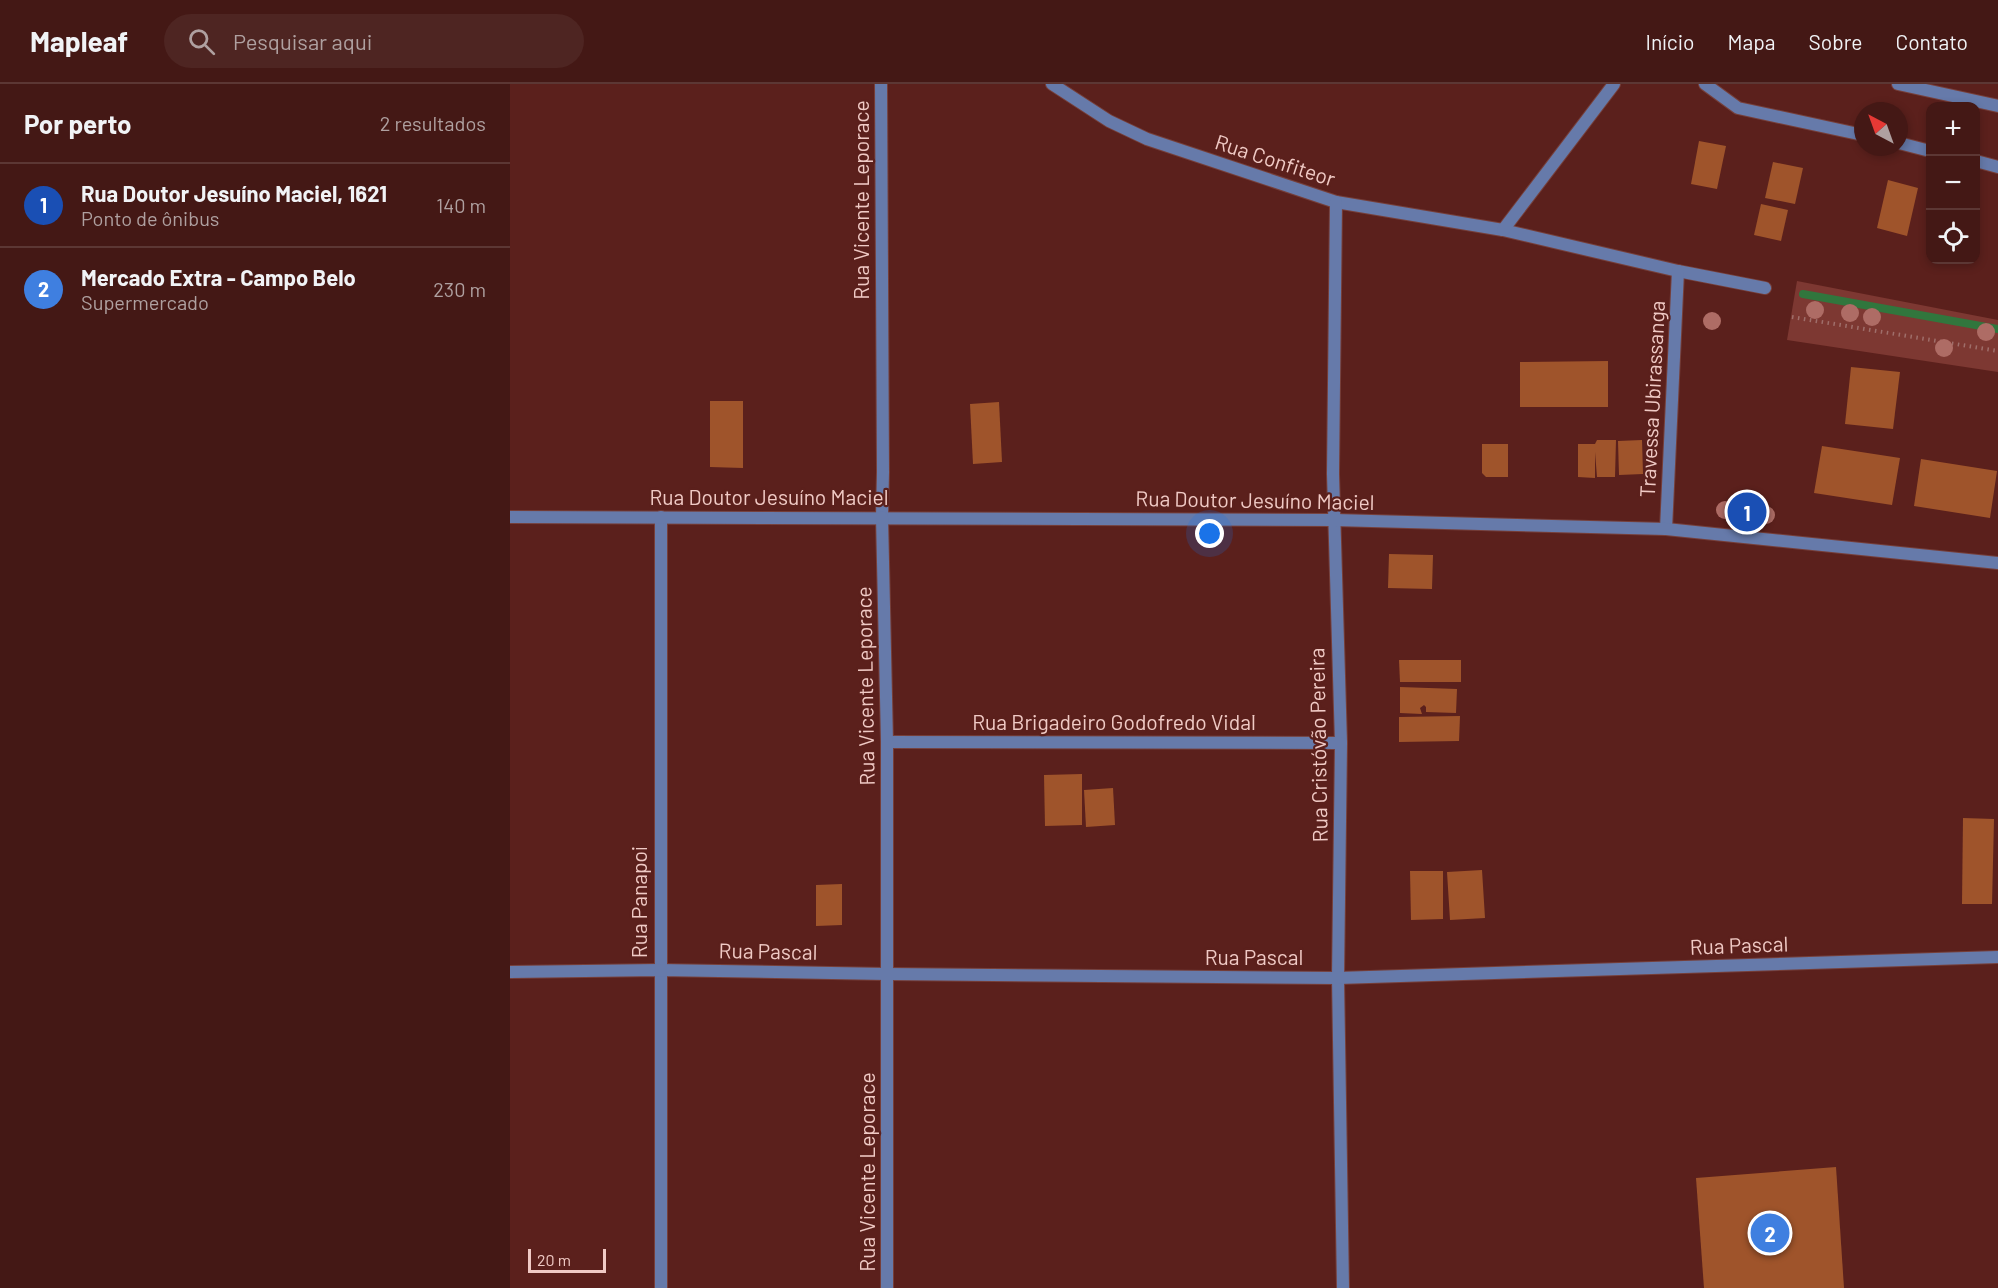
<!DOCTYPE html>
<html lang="pt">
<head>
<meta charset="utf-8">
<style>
	body { margin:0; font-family:Barlow,sans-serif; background:#4e2522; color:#f1f3f6 }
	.controls { position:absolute; right:18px; top:18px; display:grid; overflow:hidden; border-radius:12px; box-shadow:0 3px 9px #0003 }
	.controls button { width:54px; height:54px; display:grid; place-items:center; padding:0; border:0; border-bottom:2px solid #5c3734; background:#441815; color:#f1f3f6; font:30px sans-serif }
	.compass { position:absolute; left:1344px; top:18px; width:54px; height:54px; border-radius:50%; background:#441815; box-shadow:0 3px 9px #0003; rotate:319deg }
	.scale { position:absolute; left:18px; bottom:15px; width:78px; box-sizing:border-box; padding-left:6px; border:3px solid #f0cac5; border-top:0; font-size:16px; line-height:21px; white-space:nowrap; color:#f0cac5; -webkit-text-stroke:4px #5b201c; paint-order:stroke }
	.you { position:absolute; left:700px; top:450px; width:21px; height:21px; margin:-15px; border:4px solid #fff; border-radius:50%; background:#1a73e8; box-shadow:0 0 0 9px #1a73e833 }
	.badge { display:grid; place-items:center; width:39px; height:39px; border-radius:50%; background:#b45309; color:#fff; font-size:20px; font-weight:700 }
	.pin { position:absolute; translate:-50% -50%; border:3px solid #fff; box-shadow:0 2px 6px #0006 }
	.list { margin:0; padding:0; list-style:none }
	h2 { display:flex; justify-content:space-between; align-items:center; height:78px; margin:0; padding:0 24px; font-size:26px }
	h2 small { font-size:20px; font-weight:400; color:#afa0a0 }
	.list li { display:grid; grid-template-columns:39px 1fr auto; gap:18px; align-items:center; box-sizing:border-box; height:84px; padding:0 24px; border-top:2px solid #5c3734 }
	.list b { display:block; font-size:22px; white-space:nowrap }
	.list p { margin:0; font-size:20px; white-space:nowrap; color:#afa0a0 }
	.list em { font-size:20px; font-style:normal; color:#afa0a0 }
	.icon { flex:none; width:33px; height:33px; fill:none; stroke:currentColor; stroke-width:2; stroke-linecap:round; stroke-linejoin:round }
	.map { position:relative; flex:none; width:1488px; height:1204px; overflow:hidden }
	header { display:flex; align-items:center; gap:36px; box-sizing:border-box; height:84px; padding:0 30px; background:#441815; border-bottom:2px solid #5c3734 }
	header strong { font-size:28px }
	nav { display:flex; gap:33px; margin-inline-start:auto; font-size:21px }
	.search { width:420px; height:54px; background:#4e2522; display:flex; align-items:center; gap:15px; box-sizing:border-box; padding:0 21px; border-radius:33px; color:#afa0a0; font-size:22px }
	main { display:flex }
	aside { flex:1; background:#441815 }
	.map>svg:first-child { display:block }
	.green { fill:#7d3832 }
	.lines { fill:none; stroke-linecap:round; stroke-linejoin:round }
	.stream { stroke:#31763d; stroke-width:8 }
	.building { fill:#9f542b }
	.minor-casing { stroke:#763f3a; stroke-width:14 }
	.tertiary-casing { stroke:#763f3a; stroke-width:14 }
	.path { stroke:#9f6e6a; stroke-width:4; stroke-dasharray:1.5 4.5; stroke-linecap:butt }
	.minor { stroke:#667aaa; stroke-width:12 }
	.tertiary { stroke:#667aaa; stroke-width:12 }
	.tree { fill:#ae6c65 }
	.labels { text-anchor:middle; stroke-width:4.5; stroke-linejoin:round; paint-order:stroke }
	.street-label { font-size:21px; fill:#f0cac5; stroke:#5b201c }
</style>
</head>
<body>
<header>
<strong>Mapleaf</strong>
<div class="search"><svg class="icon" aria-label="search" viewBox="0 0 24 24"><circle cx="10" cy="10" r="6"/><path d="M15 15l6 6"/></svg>Pesquisar aqui</div>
<nav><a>Início</a><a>Mapa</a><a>Sobre</a><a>Contato</a></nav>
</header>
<main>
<aside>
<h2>Por perto<small>2 resultados</small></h2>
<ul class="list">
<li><span class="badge" style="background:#1a4fb4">1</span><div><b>Rua Doutor Jesuíno Maciel, 1621</b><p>Ponto de ônibus</p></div><em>140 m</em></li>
<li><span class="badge" style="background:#3f7fe0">2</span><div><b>Mercado Extra - Campo Belo</b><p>Supermercado</p></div><em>230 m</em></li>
</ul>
</aside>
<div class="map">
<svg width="1488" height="1204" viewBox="0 0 1488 1204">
	<rect width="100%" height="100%" fill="#5b201c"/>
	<polygon class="green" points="1287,197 1488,236 1488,288 1277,256"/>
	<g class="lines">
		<polyline class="stream" points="1293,210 1488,245"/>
	</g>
	<g class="building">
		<polygon points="1189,57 1216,62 1207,105 1181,100"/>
		<polygon points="1263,78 1293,84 1285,120 1255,114"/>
		<polygon points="1378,96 1408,104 1397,152 1367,144"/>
		<polygon points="1251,120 1278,126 1271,157 1244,151"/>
		<polygon points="1098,277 1098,323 1010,323 1010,278"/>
		<polygon points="1341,283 1390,288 1383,345 1335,340"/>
		<polygon points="200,317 233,317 233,384 200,383"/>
		<polygon points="489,318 492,378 463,380 460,320"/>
		<polygon points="1087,356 1106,356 1105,393 1087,393 1085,368 1085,394 1068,393 1068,360 1085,360"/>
		<polygon points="1132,356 1133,390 1109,391 1108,357"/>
		<polygon points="972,360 998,360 998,393 976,393 972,389"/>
		<polygon points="1312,362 1390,374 1382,421 1304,409"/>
		<polygon points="1411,375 1487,387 1480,434 1404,422"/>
		<polygon points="879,470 923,471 922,505 878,504"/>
		<polygon points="889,576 951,576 951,598 890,598"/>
		<polygon points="890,603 947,605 946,629 916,628 916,623 914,621 910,624 912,630 890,629"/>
		<polygon points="950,632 949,657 889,658 889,633"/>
		<polygon points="572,690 572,741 535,742 534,691"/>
		<polygon points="603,704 605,741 576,743 574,706"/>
		<polygon points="1453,734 1484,735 1482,820 1452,820"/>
		<polygon points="972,786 975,834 940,836 937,788"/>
		<polygon points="900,787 933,787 933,835 901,836"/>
		<polygon points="332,800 332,841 306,842 306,801"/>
		<polygon points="1326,1083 1334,1204 1194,1204 1186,1094"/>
	</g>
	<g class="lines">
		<g class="minor-casing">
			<g id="minor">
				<polyline points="371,0 373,388 372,433"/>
				<polyline points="542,0 599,37 637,55 826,118 993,146 1168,187 1255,204"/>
				<polyline points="1195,0 1228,24 1353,51"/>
				<polyline points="1388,0 1488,22"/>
				<polyline points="1389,59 1420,67"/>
				<polyline points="1466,77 1488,83"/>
				<polyline points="826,118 823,390 831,659 828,894 833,1204"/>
				<polyline points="993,146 1104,0"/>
				<polyline points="151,433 151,1204"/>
				<polyline points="1156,445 1168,187"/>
				<polyline points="377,658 831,659"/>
				<polyline points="0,888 149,886 377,890 828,894 1488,873"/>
			</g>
		</g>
		<g class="tertiary-casing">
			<g id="tertiary">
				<polyline points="0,433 825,436 1156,445 1488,479"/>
				<polyline points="372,433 377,658 377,1204"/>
			</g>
		</g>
		<polyline class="path" points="1282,233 1488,267"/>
		<use href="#minor" class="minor"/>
		<use href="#tertiary" class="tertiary"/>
	</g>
	<g class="tree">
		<circle cx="1305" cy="226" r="9"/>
		<circle cx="1340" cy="229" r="9"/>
		<circle cx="1362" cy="233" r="9"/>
		<circle cx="1202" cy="237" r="9"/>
		<circle cx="1476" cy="248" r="9"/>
		<circle cx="1434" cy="264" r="9"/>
		<circle cx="1215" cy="426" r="9"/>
		<circle cx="1256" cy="431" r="9"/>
	</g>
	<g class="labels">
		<g class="street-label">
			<text transform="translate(765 77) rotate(18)" y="7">Rua Confiteor</text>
			<text transform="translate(352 116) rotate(-90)" y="7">Rua Vicente Leporace</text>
			<text transform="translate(1143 315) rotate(-87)" y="7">Travessa Ubirassanga</text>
			<text x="259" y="421">Rua Doutor Jesuíno Maciel</text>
			<text transform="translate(745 417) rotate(1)" y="7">Rua Doutor Jesuíno Maciel</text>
			<text transform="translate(356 602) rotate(-91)" y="7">Rua Vicente Leporace</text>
			<text x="604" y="646">Rua Brigadeiro Godofredo Vidal</text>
			<text transform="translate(809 661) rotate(-91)" y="7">Rua Cristóvão Pereira</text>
			<text transform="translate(130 818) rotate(-90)" y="7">Rua Panapoi</text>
			<text transform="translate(1229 862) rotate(-2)" y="7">Rua Pascal</text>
			<text transform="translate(258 868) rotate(1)" y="7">Rua Pascal</text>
			<text x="744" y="881">Rua Pascal</text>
			<text transform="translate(358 1088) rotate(-90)" y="7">Rua Vicente Leporace</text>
		</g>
	</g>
</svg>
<div class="controls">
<button>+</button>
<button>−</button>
<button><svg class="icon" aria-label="locate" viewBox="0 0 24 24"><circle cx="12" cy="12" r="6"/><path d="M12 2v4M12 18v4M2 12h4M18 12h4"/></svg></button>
</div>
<svg class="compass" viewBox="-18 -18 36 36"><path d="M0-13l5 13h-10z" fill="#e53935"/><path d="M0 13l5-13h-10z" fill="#afa0a0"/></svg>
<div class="scale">20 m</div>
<div class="you"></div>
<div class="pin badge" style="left:1237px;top:428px;background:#1a4fb4">1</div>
<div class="pin badge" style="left:1260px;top:1149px;background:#3f7fe0">2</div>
</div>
</main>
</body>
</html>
